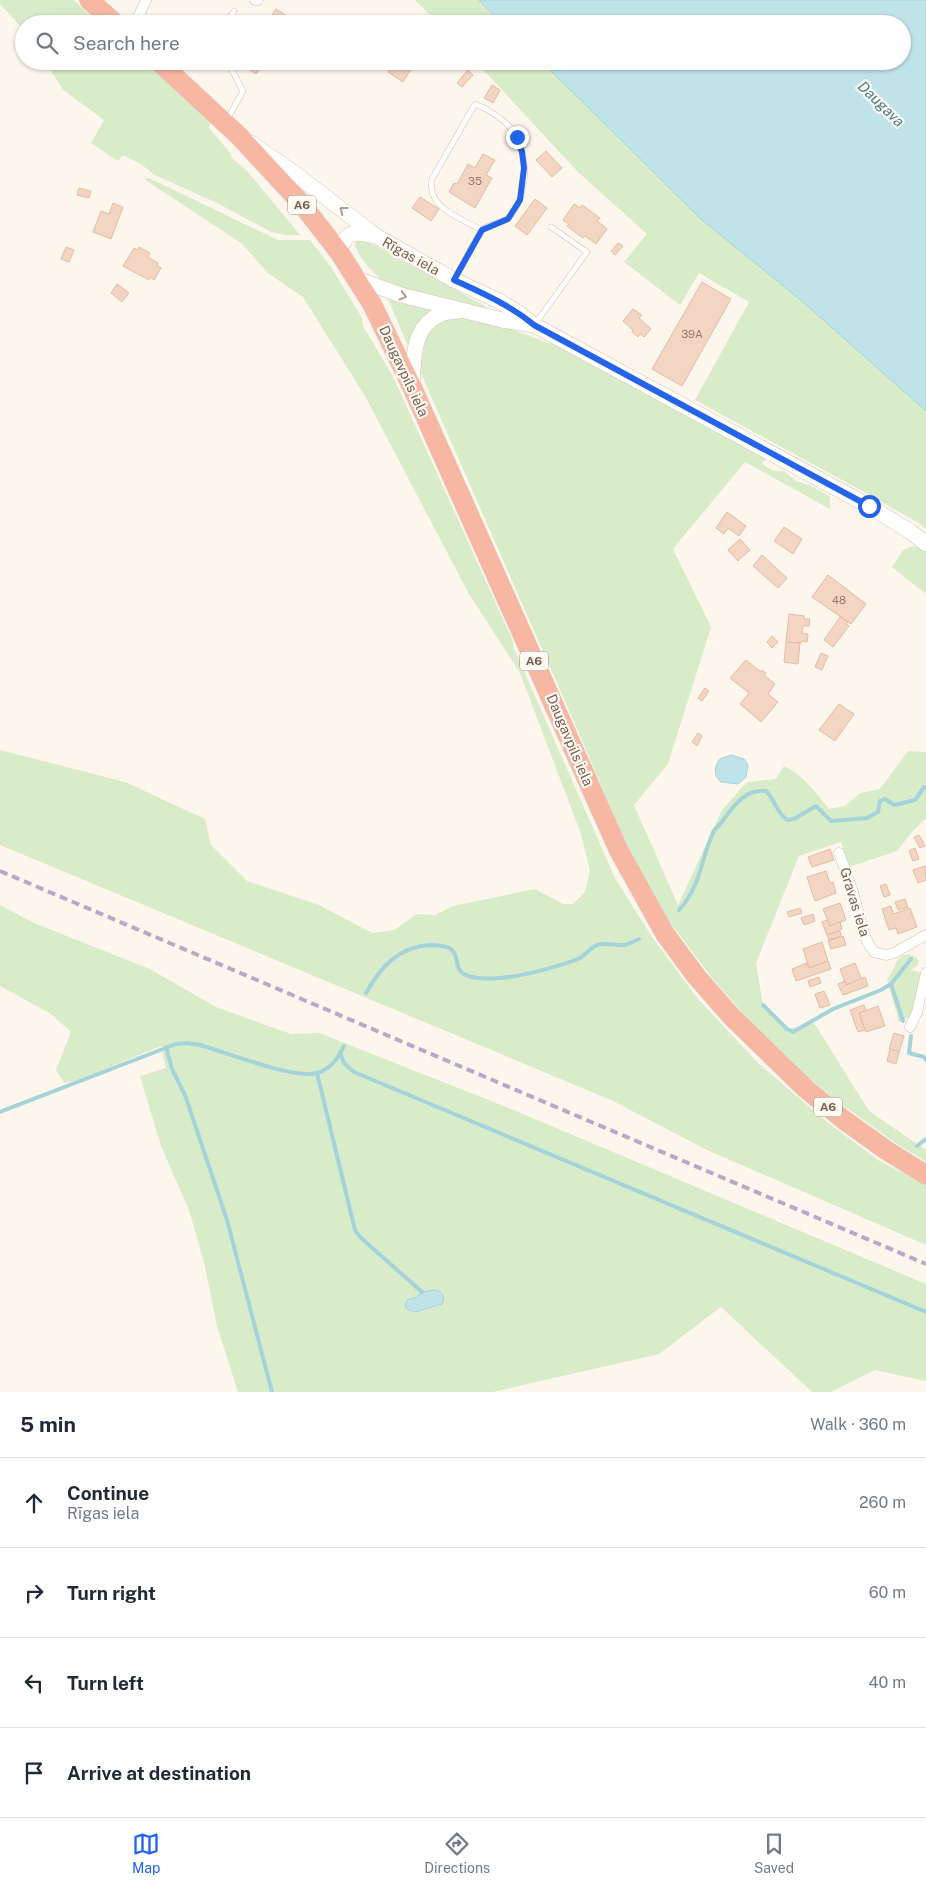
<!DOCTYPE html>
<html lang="en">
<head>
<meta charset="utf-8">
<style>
	body { margin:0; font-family:"Public Sans",sans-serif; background:#f6f6f7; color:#1f2937 }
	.stop { position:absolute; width:15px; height:15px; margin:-11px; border:4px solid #2563eb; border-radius:50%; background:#fff }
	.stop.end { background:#2563eb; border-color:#fff; box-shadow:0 1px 5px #0008 }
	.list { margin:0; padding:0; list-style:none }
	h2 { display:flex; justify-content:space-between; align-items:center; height:65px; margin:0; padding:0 20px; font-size:21px }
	h2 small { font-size:16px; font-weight:400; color:#747a83 }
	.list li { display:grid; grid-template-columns:32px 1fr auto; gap:15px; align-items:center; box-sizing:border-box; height:90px; padding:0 20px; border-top:1px solid #e0e1e3 }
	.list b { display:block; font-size:19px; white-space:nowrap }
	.list p { margin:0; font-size:16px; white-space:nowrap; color:#747a83 }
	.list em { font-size:16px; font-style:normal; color:#747a83 }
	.icon { flex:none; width:28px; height:28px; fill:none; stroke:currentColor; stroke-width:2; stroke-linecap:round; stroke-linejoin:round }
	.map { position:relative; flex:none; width:926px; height:1392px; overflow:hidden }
	.search { position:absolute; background:#fff; box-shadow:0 1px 4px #0004; left:15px; right:15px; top:15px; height:55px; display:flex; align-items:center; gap:12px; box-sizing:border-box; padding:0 18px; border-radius:28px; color:#747a83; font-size:19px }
	.sheet { height:425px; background:#fff }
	nav { display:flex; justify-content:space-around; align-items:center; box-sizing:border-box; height:70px; border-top:1px solid #e0e1e3; background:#fff; font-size:14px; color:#747a83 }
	nav a { display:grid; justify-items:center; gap:2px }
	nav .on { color:#2563eb }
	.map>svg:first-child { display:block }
	.green { fill:#d8ecc9 }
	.water { fill:#bfe3e8; stroke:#a5d3da }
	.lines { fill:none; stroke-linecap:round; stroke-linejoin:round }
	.stream { stroke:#a5d3da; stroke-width:4 }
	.building { fill:#f3d5c3; stroke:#e6bba3 }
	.lane-casing { stroke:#d1beb0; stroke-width:6 }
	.street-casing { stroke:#d1beb0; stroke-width:11 }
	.secondary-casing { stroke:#d6c0b0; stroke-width:16 }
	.highway-casing { stroke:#dad1cd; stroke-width:20 }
	.lane { stroke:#fff; stroke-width:5 }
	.street { stroke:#fff; stroke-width:10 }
	.secondary { stroke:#fff; stroke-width:15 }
	.highway { stroke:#f7b7a3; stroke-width:19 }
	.rail { stroke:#b9a8c9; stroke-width:4; stroke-dasharray:8 5; stroke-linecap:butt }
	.oneway { stroke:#af9d94 }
	.route { stroke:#2563eb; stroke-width:6 }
	.labels { text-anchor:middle; stroke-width:4.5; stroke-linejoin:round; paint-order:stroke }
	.number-label { font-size:11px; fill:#987a6a }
	.shield { fill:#fffaf3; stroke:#a28b7f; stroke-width:1 }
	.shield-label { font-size:12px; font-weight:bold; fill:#7a5c4d }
	.street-label { font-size:14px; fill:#7a5c4d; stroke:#fffaf3 }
	.water-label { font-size:15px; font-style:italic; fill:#437c86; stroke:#fffaf3 }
</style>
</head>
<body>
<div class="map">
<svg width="926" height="1392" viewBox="0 0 926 1392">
	<rect width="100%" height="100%" fill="#fdf6ec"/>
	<g class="green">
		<polygon points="0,0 74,0 99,24 24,24 24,30 0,4"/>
		<polygon points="415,0 479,0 502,24 439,24"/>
		<polygon points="45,61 143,61 182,94 210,123 209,128 231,154 230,156 248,172 300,235 286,235 271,232 217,203 153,174 141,164 123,155 118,161 91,143 104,120 63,90"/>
		<polygon points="475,61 541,61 702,220 803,302 926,411 926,529 917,522 864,492 695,400 749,302 699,273 680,305 624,262 647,234 578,172"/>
		<polygon points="149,178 278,240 310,240 331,267 362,318 363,326 391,373 402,396 513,641 513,646 615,878 652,937 698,999 759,1064 827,1122 878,1160 926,1185 926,1245 707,1150 611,1100 0,845 0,750 125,782 205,819 211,845 247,881 319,905 372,933 394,930 417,914 435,915 453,906 535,889 563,904 573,904 585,892 590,871 581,834 520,673 469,594 365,396 303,297 269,274 241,243 144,179"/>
		<path d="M363 239 485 306 484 309 387 284C377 277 355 255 355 243L357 240Z"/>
		<polygon points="388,299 435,311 410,346 407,344"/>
		<path d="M461 317 506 327 562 348 766 459 762 463C769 470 774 472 784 471L796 481 812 486 830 497V509L745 462 673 549 711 627 668 764 634 805 678 905 722 810 745 784 749 782 776 779 784 766C803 775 816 793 829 809L845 806 860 793 880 789 908 751 926 752V818L912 832 897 851 849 867 841 842 799 856 756 963 763 1005 787 1029 814 1023 869 1111 926 1150V1162L894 1142 840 1103 799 1070 762 1035 712 978 659 908 635 865 575 724 420 371 419 348 436 321Z"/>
		<polygon points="914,546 926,552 926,594 892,567 903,550"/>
		<polygon points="0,905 34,923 150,969 216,1007 291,1034 319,1033 516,1111 926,1284 926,1381 875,1370 831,1392 812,1392 721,1307 659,1354 493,1392 238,1392 217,1326 204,1262 189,1210 161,1146 140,1076 166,1068 161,1046 79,1080 64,1083 56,1070 71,1032 51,1014 0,986"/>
		<path d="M903 955C910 954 915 955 919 961L917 966 911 970 923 973 911 1016 899 1022 887 979C895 972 893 961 903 955Z"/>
	</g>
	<g class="water">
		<polygon points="479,0 926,0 926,411 803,302 702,220 541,61 902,61 902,24 502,24"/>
		<path d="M731 755 744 759 748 765 746 777 738 784 721 782C713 775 714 767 720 759Z"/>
		<path d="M435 1290C442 1291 446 1297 442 1304L415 1312 407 1309 405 1306 407 1300 415 1298 422 1292Z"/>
	</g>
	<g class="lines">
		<g class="stream">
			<path d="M679 910C700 887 701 861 712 835 713 830 718 827 721 823 733 807 744 789 766 791 775 800 777 813 787 820L794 819 816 806 831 821 867 818 878 812 880 801 885 799 894 805 915 800 924 787 926 788"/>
			<path d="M366 993C380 968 398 947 429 945 436 945 445 945 451 949 457 954 456 960 458 967 462 980 488 979 499 978 519 977 562 966 580 958 587 954 590 947 598 945 606 942 616 946 624 945 629 944 634 941 639 939"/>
			<polyline points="763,1005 787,1029 793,1032 833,1009 881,990 891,984"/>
			<polyline points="903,1021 891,984 911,959"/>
			<polyline points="911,1036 909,1053 924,1057 926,1060"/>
			<polyline points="166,1047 172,1069 185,1095 227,1220 272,1392"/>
			<polyline points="340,1053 344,1063 354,1072 926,1312"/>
			<polyline points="317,1073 355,1230 360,1237 422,1292"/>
			<path d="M0 1112 176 1044 187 1043 200 1045C226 1052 295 1080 317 1073 331 1069 338 1058 344 1046"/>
			<polyline points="917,1146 926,1139"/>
		</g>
	</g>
	<g class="building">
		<polygon points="276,9 287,16 282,24 259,24 261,20 263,21 266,16 270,18"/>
		<polygon points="236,61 265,61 256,74"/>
		<polygon points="395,61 416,61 403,82 388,72"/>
		<polygon points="468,70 473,75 462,87 457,83"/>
		<polygon points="492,85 500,90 493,103 484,98"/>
		<polygon points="546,151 562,168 552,177 536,160"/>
		<polygon points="483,154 495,160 486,175 492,178 475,208 449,192 454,183 457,184 468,164 475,168"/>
		<polygon points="79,188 91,191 89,198 77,195"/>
		<polygon points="420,197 439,209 431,221 412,208"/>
		<polygon points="535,199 547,208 527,235 515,226"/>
		<polygon points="113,203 123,207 111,239 93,232 101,211 109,214"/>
		<polygon points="574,204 580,208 582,205 600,218 597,221 607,229 596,244 585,236 583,238 567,226 569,224 563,220"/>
		<polygon points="618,243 623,246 615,255 611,251"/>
		<polygon points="66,247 74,250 69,262 61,259"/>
		<polygon points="139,247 150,253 148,257 158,263 157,266 161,268 154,280 150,277 149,280 123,266 134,248 138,250"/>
		<polygon points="702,282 731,299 682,386 652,369"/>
		<polygon points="117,284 129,293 122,302 111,293"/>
		<polygon points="633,309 642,315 639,318 651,329 644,337 640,334 638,337 632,332 633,330 623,321"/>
		<polygon points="727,512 746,526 739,536 728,528 724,534 716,528"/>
		<polygon points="784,527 802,539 793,554 774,541"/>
		<polygon points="740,539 750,550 738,561 728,550"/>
		<polygon points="762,555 787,578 778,588 753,566"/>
		<polygon points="828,575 866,604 851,624 812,597"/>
		<polygon points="789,614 804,616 804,619 810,619 809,626 803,626 802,633 808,634 807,642 802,641 801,643 786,642"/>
		<polygon points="840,617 848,622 846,624 849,626 833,647 824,640"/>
		<polygon points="772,636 778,642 772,648 767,642"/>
		<polygon points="786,642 800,643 798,664 784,662"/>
		<polygon points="821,653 828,656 822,670 815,667"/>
		<polygon points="746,660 761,672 762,670 766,673 764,675 775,684 768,694 778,702 761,722 740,704 749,693 730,678"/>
		<polygon points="705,688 709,691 702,701 698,698"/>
		<polygon points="839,704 854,714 835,741 819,730"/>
		<polygon points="698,733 702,736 697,746 692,742"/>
		<polygon points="919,835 925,846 920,848 914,837"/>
		<polygon points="915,848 919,859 913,861 909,851"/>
		<polygon points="830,849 834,860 812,867 808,857"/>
		<polygon points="925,866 926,880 918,883 913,870"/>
		<polygon points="826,871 830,883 833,882 836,893 815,901 807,877"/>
		<polygon points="886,884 890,895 884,897 880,886"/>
		<polygon points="905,899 908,907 898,910 895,902"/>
		<polygon points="840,903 846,920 830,926 823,909"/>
		<polygon points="891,906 893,914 910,908 917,927 898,934 896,928 889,930 882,909"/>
		<polygon points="800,908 802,913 789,917 787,912"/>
		<polygon points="813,914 815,921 804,925 801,918"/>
		<polygon points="827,920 830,926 840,922 842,929 827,935 822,922"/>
		<polygon points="840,931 841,936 829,940 827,935"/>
		<polygon points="843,936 846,945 831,949 828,941"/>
		<polygon points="822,942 828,961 809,968 803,949"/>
		<polygon points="828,961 831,969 796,981 792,969 807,963 809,968"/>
		<polygon points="855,963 862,980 846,985 840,969"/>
		<polygon points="819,977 821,983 810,987 808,981"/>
		<polygon points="865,977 868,986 843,995 838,984 845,981 846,985"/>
		<polygon points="824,991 830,1005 820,1008 815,994"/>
		<polygon points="864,1005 866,1011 859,1013 865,1030 858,1032 850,1010"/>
		<polygon points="878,1006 885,1026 866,1032 859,1013"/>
		<polygon points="894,1033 904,1036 899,1052 889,1049"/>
		<polygon points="890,1049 899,1052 896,1064 887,1061"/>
	</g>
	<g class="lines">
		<g class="lane-casing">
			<g id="lane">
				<polyline points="226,24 234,11"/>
				<polyline points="227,120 243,91 227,61"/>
				<path d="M454 279C461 269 477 234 483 229 492 222 505 224 513 213 520 203 522 193 524 181 528 141 511 119 475 104L432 179C426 208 462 219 482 230"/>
				<polyline points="535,324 587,252 551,227"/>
			</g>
		</g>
		<g class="street-casing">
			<g id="street">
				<polyline points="255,0 258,0"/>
				<polyline points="135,24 146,0"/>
				<polyline points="839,853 853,892 864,934 868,943 874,952 886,955 894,953 926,935"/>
				<polyline points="910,1027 917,1012 926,973"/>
			</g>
		</g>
		<g class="secondary-casing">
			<g id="secondary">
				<polyline points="251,143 297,175 376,236 454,280 499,301 519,313 534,325 869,506 911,532 926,544"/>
				<path d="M339 252C346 230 355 231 376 236"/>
				<polyline points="357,279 401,295 502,320 533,325"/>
				<path d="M412 387C414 361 411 328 439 315 444 312 452 312 458 311"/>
			</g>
		</g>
		<g class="highway-casing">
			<g id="highway">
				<polyline points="89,0 116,24"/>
				<polyline points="158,61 239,136 301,203 339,252 372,304 412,387 619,851 665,934 696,976 731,1016 806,1089 844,1120 886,1150 926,1175"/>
			</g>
		</g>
		<use href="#lane" class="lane"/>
		<use href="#street" class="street"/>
		<use href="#secondary" class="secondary"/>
		<use href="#highway" class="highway"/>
		<polyline class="rail" points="0,871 926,1264"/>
	</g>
	<defs><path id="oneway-chevron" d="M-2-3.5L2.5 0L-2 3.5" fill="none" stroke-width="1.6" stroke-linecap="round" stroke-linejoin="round" transform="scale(1.25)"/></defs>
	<g class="oneway">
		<use href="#oneway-chevron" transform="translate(343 210) rotate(-143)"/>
		<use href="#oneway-chevron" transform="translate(403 296) rotate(15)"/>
	</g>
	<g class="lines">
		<path class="route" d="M517 137 522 152 524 168 520 200 508 219 482 230 454 280C482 293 510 305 534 325L869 506"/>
	</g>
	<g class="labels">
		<g class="number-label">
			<text x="475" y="185">35</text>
			<text x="692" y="338">39A</text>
			<text x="839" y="604">48</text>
		</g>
		<g class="shield">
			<rect x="288" y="195.5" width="28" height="19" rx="4"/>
			<rect x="520" y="651.5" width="28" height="19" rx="4"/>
			<rect x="814" y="1097.5" width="28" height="19" rx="4"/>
		</g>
		<g class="shield-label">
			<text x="302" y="209">A6</text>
			<text x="534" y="665">A6</text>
			<text x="828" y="1111">A6</text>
		</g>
		<g class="street-label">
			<text transform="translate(411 256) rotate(29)" y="5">Rīgas iela</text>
			<text transform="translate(404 371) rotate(65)" y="5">Daugavpils iela</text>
			<text transform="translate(570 740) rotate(67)" y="5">Daugavpils iela</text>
			<text transform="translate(855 902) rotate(73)" y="5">Gravas iela</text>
		</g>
		<g class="water-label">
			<text transform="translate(881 104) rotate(44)" y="5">Daugava</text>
		</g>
	</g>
</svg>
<div class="stop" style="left:869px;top:506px"></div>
<div class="stop end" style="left:517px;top:137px"></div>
<div class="search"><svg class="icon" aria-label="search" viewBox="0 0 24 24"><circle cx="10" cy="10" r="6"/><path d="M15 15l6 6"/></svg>Search here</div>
</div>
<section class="sheet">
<h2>5 min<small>Walk · 360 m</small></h2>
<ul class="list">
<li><svg class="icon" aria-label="ahead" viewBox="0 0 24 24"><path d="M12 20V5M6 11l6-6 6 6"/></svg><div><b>Continue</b><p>Rīgas iela</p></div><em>260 m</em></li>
<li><svg class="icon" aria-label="right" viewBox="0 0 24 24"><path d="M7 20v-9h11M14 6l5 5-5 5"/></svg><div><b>Turn right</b></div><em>60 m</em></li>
<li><svg class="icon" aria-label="left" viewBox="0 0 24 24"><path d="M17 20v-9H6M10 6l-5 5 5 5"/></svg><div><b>Turn left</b></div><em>40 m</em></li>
<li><svg class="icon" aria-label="arrive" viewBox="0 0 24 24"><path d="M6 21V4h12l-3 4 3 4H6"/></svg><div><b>Arrive at destination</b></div></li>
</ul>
</section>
<nav>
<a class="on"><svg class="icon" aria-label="map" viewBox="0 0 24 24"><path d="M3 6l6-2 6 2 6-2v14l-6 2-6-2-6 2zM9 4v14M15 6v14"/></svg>Map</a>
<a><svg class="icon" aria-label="directions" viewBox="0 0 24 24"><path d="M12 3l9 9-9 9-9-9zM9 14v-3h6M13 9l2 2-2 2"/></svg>Directions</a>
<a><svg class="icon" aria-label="saved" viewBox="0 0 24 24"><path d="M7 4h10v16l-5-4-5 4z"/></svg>Saved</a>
</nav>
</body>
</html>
